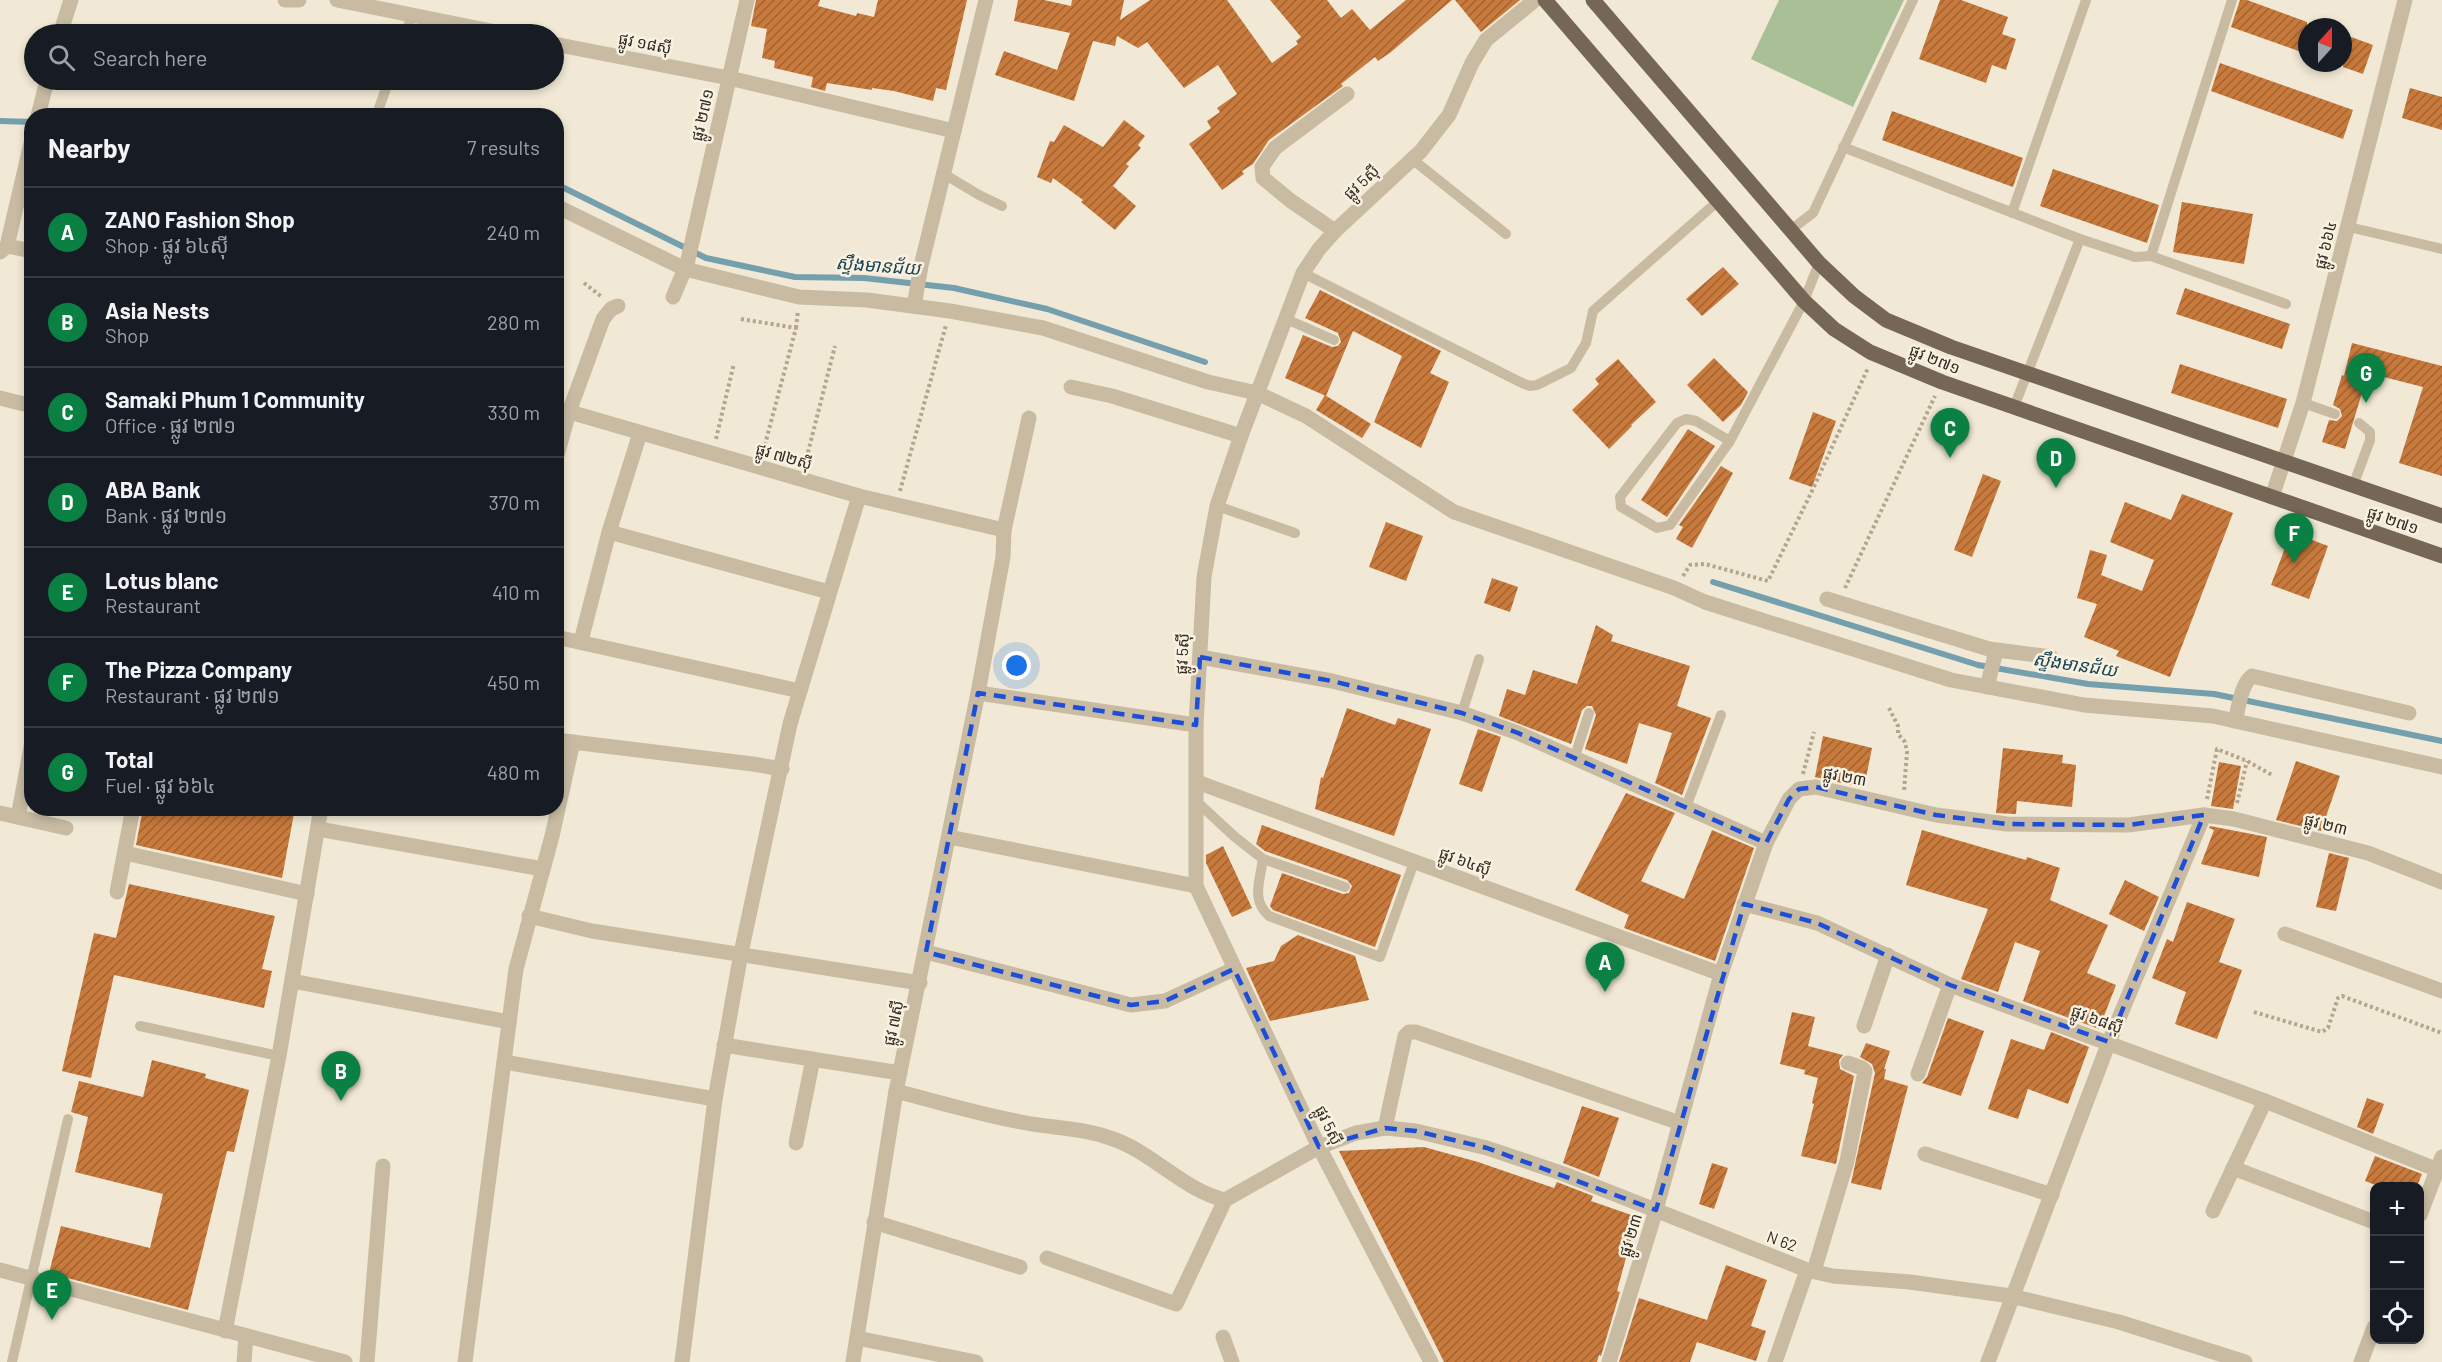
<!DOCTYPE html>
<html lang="en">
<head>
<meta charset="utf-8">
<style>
	body { margin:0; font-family:Barlow,"Noto Sans Khmer",sans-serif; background:#20242c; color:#f1f3f6 }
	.controls { position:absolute; right:18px; bottom:18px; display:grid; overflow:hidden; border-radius:12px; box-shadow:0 3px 9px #0003 }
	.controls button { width:54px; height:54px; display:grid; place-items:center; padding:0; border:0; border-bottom:2px solid #363941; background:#171b24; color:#f1f3f6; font:30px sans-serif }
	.compass { position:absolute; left:2298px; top:18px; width:54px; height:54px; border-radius:50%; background:#171b24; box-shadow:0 3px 9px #0003; rotate:21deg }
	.you { position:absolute; left:1017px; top:666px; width:21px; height:21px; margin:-15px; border:4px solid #fff; border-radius:50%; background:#1a73e8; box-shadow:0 0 0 9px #1a73e833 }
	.badge { display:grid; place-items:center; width:39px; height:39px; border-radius:50%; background:#0b8043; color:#fff; font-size:20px; font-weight:700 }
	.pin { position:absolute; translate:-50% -50px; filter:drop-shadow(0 2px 3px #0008) }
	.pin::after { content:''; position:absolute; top:32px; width:21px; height:18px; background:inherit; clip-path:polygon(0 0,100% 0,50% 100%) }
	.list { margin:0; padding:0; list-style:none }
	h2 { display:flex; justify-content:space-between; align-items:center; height:78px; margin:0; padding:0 24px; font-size:26px }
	h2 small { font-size:20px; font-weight:400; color:#9ea1a6 }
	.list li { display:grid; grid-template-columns:39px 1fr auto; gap:18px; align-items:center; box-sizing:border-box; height:90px; padding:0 24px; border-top:2px solid #363941 }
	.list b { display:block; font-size:22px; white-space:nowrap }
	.list p { margin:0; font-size:20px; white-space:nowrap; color:#9ea1a6 }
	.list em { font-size:20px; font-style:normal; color:#9ea1a6 }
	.icon { flex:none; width:33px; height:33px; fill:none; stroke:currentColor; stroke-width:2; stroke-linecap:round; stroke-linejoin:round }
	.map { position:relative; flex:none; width:2442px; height:1362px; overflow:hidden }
	.search { position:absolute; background:#171b24; box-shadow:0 3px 9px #0003; left:24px; top:24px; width:540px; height:66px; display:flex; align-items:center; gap:15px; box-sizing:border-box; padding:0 21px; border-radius:33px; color:#9ea1a6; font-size:22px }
	.panel { position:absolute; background:#171b24; box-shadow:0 3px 9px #0003; left:24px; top:108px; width:540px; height:708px; border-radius:24px }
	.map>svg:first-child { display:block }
	.pitch { fill:#a9bf96 }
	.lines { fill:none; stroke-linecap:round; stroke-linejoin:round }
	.stream { stroke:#74a0ae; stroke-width:6 }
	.building { fill:url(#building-hatch) }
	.path { stroke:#b4a58c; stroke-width:4; stroke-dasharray:3 3; stroke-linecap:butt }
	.service { stroke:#c8bba2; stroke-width:10 }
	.minor { stroke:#c8bba2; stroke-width:15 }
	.tertiary { stroke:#c8bba2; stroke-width:15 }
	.primary { stroke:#756655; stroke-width:15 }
	.marked { fill:none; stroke:#1d4ed8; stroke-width:4.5; stroke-dasharray:12 8; stroke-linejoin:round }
	.labels { text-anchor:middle; stroke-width:5; stroke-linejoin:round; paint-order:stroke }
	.street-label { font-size:16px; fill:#332c24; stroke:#f9f2e1 }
	.water-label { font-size:18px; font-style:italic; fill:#1a4554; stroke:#f9f2e1 }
</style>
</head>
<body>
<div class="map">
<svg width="2442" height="1362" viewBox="0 0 2442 1362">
	<defs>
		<pattern id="building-hatch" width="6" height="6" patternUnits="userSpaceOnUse" patternTransform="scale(1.5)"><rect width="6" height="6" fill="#c8793c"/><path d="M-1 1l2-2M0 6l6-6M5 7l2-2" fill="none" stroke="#a36332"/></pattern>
	</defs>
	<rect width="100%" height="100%" fill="#f1e9d5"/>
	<polygon class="pitch" points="1779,0 1904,0 1853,107 1751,59"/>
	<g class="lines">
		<g class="stream">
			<polyline points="0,121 32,122"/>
			<polyline points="556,184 706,258 795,277 864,278 954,288 1047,309 1205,362"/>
			<polyline points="1713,582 1978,665 2088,684 2214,694 2442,741"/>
		</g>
	</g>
	<g class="building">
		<polygon points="756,0 820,0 818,6 856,16 857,13 874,17 878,0 967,0 946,90 936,88 933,101 894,91 872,88 872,90 827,83 825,91 811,87 813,77 774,68 775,61 762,58 767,29 751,26"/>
		<polygon points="1018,0 1044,0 1071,6 1072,0 1124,0 1120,20 1150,0 1227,0 1272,63 1298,44 1296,41 1301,37 1270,0 1327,0 1341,18 1352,9 1370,30 1406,0 1452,0 1391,52 1378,61 1375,57 1341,84 1343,86 1269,140 1253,164 1242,171 1244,174 1222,190 1189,144 1211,128 1207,121 1220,112 1217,108 1237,94 1218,65 1184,88 1147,42 1138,48 1117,36 1115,46 1093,41 1074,101 995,75 1004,51 1057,70 1070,33 1014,21"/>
		<polygon points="1455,0 1520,0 1481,32"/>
		<polygon points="1940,0 1961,0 2008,17 2002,34 2016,39 2006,70 1992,65 1986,83 1919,59"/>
		<polygon points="2240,0 2247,0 2307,22 2307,54 2231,27"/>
		<polygon points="2343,34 2373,45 2363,74 2343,67"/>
		<polygon points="2220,63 2353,110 2343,139 2211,91"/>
		<polygon points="2410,88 2442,97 2442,130 2402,118"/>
		<polygon points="1892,111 2023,158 2013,187 1882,140"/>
		<polygon points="1124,120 1145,136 1138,145 1141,148 1126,164 1129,166 1113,186 1136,206 1115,230 1081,202 1083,200 1053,178 1051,183 1037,177 1050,141 1054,142 1064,125 1103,147"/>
		<polygon points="2053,169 2159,205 2147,243 2040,206"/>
		<polygon points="2182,202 2253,214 2244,264 2173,252"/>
		<polygon points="1723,267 1739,284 1702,316 1686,299"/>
		<polygon points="2185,288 2290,324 2282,349 2176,314"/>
		<polygon points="1320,290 1441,351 1430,373 1449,382 1421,448 1374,422 1402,356 1353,331 1326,396 1285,378 1303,335 1332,347 1338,346 1341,342 1338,333 1305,318"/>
		<polygon points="2352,343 2442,366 2442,476 2399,463 2423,387 2368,373 2345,449 2322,442 2329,420 2337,421 2342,416 2340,409 2333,405 2342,375 2344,376"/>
		<polygon points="1714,358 1748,392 1741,405 1723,422 1687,385"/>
		<polygon points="1618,359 1656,402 1631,425 1632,426 1609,449 1572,410 1599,384 1595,379"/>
		<polygon points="2180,364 2287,399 2278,428 2171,393"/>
		<polygon points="1325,395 1371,424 1362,438 1316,410"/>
		<polygon points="1813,412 1836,421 1812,487 1789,479"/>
		<polygon points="1688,429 1715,446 1667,517 1641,500"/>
		<polygon points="1721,466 1733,473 1692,548 1676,539 1683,527 1679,525"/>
		<polygon points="1983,474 2001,481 1972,557 1954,550"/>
		<polygon points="2182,494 2233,513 2170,677 2116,656 2119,651 2084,637 2097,604 2077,598 2090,550 2107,555 2101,575 2142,591 2154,560 2110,542 2125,502 2171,520"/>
		<polygon points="1386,522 1423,536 1406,581 1369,567"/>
		<polygon points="2291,532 2328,546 2309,599 2271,585"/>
		<polygon points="1492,578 1518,587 1510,612 1484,603"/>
		<polygon points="1596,625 1613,635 1611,641 1690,666 1677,706 1711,718 1682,795 1655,783 1672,733 1639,723 1627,764 1585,749 1596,715 1592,706 1587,706 1582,710 1571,744 1499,716 1507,689 1525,695 1533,670 1577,684"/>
		<polygon points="1347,708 1395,725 1398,718 1431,729 1394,836 1315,809 1321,777 1323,778"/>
		<polygon points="1478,729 1501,737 1482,792 1459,784"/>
		<polygon points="1823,736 1872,748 1864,788 1815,777"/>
		<polygon points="2003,748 2063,755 2062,763 2076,765 2072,807 2017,801 2016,814 1996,813"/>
		<polygon points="2296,761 2340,776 2321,831 2276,820"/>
		<polygon points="2219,762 2241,766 2233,809 2211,806"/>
		<polygon points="1626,793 1675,813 1641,881 1684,899 1712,830 1754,848 1715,961 1624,928 1629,915 1575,890"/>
		<polygon points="143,808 295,808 282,878 136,845"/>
		<polygon points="1262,825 1401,875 1375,947 1273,910 1270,906 1282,873 1343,894 1349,893 1352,886 1347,880 1265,851 1256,844"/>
		<polygon points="2210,826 2267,837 2259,877 2201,864 2214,830 2209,828"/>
		<polygon points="1922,830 2026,860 2027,857 2060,868 2050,900 2108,925 2087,973 2116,985 2099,1029 2023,1001 2040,951 2015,942 1998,992 1961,979 1988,909 1906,885"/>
		<polygon points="1223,846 1252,908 1232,917 1206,863 1206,855"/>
		<polygon points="2329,853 2349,858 2336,911 2316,907"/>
		<polygon points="2125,880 2159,897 2144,931 2109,914"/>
		<polygon points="129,884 275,916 262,969 272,971 264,1008 114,975 91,1078 62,1071 94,933 116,938"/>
		<polygon points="2187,902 2235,919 2219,962 2242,970 2217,1039 2175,1024 2186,992 2152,978 2167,939 2173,942"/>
		<polygon points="1298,935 1355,956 1369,1000 1270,1021 1246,968 1274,961 1281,946"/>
		<polygon points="1792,1012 1815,1017 1808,1046 1843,1055 1839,1060 1840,1069 1854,1076 1836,1164 1801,1156 1814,1104 1812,1103 1818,1078 1804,1074 1805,1070 1780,1064"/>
		<polygon points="1948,1018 1984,1031 1961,1096 1922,1083 1927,1077"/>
		<polygon points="2051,1032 2089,1047 2068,1104 2028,1089 2018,1119 1988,1109 2011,1039 2044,1050"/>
		<polygon points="1866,1043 1890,1051 1884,1069 1886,1069 1884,1079 1908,1086 1881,1190 1851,1183 1875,1073 1872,1064 1860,1057"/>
		<polygon points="152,1060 206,1074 205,1078 249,1090 234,1152 227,1151 188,1310 49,1273 61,1226 150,1248 163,1194 75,1172 88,1117 71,1112 79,1081 143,1097"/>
		<polygon points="2367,1098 2384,1104 2373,1134 2357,1127"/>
		<polygon points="1582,1106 1619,1118 1599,1177 1563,1163"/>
		<polygon points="1424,1147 1478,1162 1554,1188 1557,1182 1593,1196 1591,1201 1637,1217 1617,1291 1620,1292 1601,1356 1599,1355 1597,1362 1444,1362 1339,1151"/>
		<polygon points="2375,1156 2422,1174 2417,1186 2378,1186 2365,1181"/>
		<polygon points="1712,1163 1728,1168 1714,1209 1699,1204"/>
		<polygon points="1726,1265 1767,1280 1751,1326 1766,1331 1756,1361 1697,1342 1690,1362 1619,1362 1639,1298 1707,1320"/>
	</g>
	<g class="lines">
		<g class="path">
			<polyline points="584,283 602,297"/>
			<polyline points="741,319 796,328 763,452"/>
			<polyline points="796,328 798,311"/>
			<polyline points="716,439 734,363"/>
			<polyline points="805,464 835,346"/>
			<polyline points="900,491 946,325"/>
			<polyline points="1683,576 1690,565 1705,564 1768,581 1812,491 1868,368"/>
			<polyline points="1845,588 1935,396"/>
			<polyline points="1889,708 1898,726 1898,734 1905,742 1907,752 1904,791"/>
			<polyline points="1803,774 1814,732"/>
			<polyline points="2207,799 2217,749 2247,761 2272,775"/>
			<polyline points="2237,803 2247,761"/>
			<polyline points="2254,1012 2322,1032 2328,1028 2338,998 2342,996 2442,1033"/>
		</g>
		<g class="service">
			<polyline points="405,34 412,16"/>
			<polyline points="379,108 389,80"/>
			<polyline points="1843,147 2080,239 2135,257 2151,256 2232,0"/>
			<polyline points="1412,159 1506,234"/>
			<polyline points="944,174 979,195 1002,206"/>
			<polyline points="2012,213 2086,0"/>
			<polyline points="2349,227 2442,249"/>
			<polyline points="1789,231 1813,213 1913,0"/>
			<polyline points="2151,256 2286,304"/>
			<polyline points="1303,273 1522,383 1530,386 1537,385 1571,368 1586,343 1593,311 1717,202"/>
			<polyline points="1286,319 1334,340"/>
			<polyline points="2303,403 2335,414"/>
			<polyline points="2014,407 2080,239"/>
			<polyline points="1730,441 1696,421 1686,419 1677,423 1620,497 1621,507 1657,528 1670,525 1730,441 1804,301 1819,263"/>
			<polyline points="2353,486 2370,440 2370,432 2359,423"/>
			<polyline points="1217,506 1295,533"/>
			<polyline points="1462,713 1479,659"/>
			<polyline points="1574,759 1589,713"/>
			<polyline points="1196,801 1235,837 1263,859 1345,887"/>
			<polyline points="1686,807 1721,715"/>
			<path d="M1263 859C1260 881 1251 900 1269 916L1380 957 1414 862"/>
			<polyline points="140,1026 279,1056"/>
			<polyline points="12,1362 68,1119"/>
		</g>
		<g class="minor">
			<polyline points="337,0 506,34"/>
			<polyline points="554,44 729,78 954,131"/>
			<polyline points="556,206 685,269 799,297 867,300 950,311 1043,328 1208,382 1257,393 1306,416 1454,512 1674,588 1705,602 1951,680 2084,705 2213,716 2442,767"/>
			<polyline points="1335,231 1291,201 1263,178 1262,167 1275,148 1347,94"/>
			<polyline points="7,246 32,251"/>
			<polyline points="673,297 687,264 747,0"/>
			<polyline points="914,306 921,266 986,0"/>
			<polyline points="1071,387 1112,396 1241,436"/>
			<polyline points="0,398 32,406"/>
			<polyline points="556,408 859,496 1004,530"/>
			<polyline points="556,459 569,412 603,319 611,309 618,306"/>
			<polyline points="609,532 829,592"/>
			<polyline points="1827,599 1989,649 2051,657"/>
			<polyline points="556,637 800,691"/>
			<polyline points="581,641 609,532 640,433"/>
			<polyline points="1200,657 1332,681 1462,713 1518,733 1766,843"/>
			<polyline points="1987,687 1996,651"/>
			<polyline points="978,693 1196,725"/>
			<path d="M2235 721C2239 707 2241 684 2252 676L2409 713"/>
			<polyline points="556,740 753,764 782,769"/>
			<polyline points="1197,782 1721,974"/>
			<polyline points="0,813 66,828"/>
			<polyline points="18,817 32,742"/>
			<polyline points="318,829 543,869"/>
			<polyline points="949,837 1196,886"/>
			<polyline points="125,853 307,894"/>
			<polyline points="117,892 133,808"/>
			<polyline points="1744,904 1817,923 1950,985 2265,1101 2438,1170"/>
			<polyline points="529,916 592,931 920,983"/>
			<polyline points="2285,934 2442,991"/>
			<polyline points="926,952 1131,1005 1165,1001 1234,969"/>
			<polyline points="292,981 509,1022"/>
			<polyline points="1864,1026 1888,955"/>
			<polyline points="724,1045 900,1073"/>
			<polyline points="504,1062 715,1099"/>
			<polyline points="1918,1074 1950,985"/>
			<path d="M896 1091C938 1102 979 1114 1021 1122 1055 1129 1083 1127 1116 1140 1155 1155 1184 1190 1225 1200"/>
			<polyline points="1385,1128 1405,1036 1409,1032 1416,1032 1680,1123"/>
			<polyline points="796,1143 813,1059"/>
			<polyline points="1925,1154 2052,1195"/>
			<polyline points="2233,1168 2374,1222"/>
			<polyline points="2213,1211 2265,1101"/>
			<polyline points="2420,1215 2442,1157"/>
			<polyline points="874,1222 1020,1267"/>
			<polyline points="1047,1258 1176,1304 1225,1200 1319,1147 1356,1133 1385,1128 1416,1131 1487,1148 1564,1174 1807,1270 1833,1276 1910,1282 2011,1296 2119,1322 2245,1362"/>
			<polyline points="0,1270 345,1362"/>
			<polyline points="1814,1271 1847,1161 1865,1071 1862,1068 1848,1063"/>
			<polyline points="225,1331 279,1056 321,808"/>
			<polyline points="1223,1337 1232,1362"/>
			<polyline points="857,1338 976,1362"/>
			<polyline points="244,1362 246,1337"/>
			<polyline points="367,1362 383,1166"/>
			<polyline points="465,1362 516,969 552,836 573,742"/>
			<polyline points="682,1362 715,1099 741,953 790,724 859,496"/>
			<polyline points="853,1362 896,1091 978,693 1003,557 1004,530 1029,418"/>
			<polyline points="1609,1362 1656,1210 1721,974 1766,843 1789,799 1799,789 1816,787 1936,815 2007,824 2128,825 2204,815 2234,819 2368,853 2442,882"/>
			<polyline points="1775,1362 1807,1270"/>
			<polyline points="1988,1362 2109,1042 2204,815"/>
			<polyline points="2361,1362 2374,1327"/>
		</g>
		<g class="tertiary">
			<polyline points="285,0 299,0"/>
			<polyline points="60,34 71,0"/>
			<polyline points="38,116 47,80"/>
			<polyline points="0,252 7,246 32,139"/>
			<polyline points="2272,497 2303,403 2405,0"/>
			<polyline points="1431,1362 1319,1147 1196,886 1196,725 1204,577 1217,506 1241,436 1303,273 1319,249 1335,231 1421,151 1449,115 1472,63 1486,40 1535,0"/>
		</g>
		<g class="primary">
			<polyline points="1545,0 1804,301 1834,329 1870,352 1942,382 2442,556"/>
			<polyline points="1593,0 1819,263 1854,296 1886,320 1951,347 2442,516"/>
		</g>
	</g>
	<path class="marked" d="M1200 657 1332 681 1462 713 1518 733 1766 843 1789 799 1799 789 1816 787 1936 815 2007 824 2128 825 2204 815 2109 1042 1950 985 1817 923 1744 904 1656 1210 1487 1148 1416 1131 1385 1128 1319 1147 1234 969 1165 1001 1131 1005 926 952 978 693 1196 725Z"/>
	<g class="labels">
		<g class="street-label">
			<text transform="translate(645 43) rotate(11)" y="6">ផ្លូវ ១៨ស៊ី</text>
			<text transform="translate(702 115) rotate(-77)" y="6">ផ្លូវ ២៧១</text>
			<text transform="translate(1361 182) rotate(-43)" y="6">ផ្លូវ 5ស៊ី</text>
			<text transform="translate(2325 245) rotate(-76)" y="6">ផ្លូវ ៦៦៤</text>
			<text transform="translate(1935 359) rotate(22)" y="6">ផ្លូវ ២៧១</text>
			<text transform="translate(784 456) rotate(16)" y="6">ផ្លូវ ៧២ស៊ី</text>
			<text transform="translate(2393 520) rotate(19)" y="6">ផ្លូវ ២៧១</text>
			<text transform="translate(1182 654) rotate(-87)" y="6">ផ្លូវ 5ស៊ី</text>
			<text transform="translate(1845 776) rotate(11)" y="6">ផ្លូវ ២៣</text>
			<text transform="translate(2326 824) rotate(14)" y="6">ផ្លូវ ២៣</text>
			<text transform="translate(1465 861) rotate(20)" y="6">ផ្លូវ ៦៤ស៊ី</text>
			<text transform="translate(2097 1019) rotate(20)" y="6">ផ្លូវ ៦៨ស៊ី</text>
			<text transform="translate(893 1023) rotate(-78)" y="6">ផ្លូវ ៧ស៊ី</text>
			<text transform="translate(1329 1125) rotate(64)" y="6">ផ្លូវ 5ស៊ី</text>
			<text transform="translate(1630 1235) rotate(-73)" y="6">ផ្លូវ ២៣</text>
			<text transform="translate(1782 1241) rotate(20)" y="6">N 62</text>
		</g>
		<g class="water-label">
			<text transform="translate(878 266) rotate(4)" y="6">ស្ទឹងមានជ័យ</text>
			<text transform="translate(2075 665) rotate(8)" y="6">ស្ទឹងមានជ័យ</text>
		</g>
	</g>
</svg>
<div class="controls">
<button>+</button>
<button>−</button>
<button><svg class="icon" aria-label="locate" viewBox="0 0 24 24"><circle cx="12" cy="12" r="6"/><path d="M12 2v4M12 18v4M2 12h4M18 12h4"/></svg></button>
</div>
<svg class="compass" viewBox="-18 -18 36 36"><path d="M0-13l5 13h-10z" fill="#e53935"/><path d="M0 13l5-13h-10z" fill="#9ea1a6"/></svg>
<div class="you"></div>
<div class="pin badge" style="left:1605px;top:992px">A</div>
<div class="pin badge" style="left:341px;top:1101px">B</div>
<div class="pin badge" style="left:1950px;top:458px">C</div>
<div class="pin badge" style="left:2056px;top:488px">D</div>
<div class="pin badge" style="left:52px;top:1320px">E</div>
<div class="pin badge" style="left:2294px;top:563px">F</div>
<div class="pin badge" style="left:2366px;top:403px">G</div>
<div class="search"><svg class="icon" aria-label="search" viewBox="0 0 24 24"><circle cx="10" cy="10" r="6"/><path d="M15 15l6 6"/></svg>Search here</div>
<section class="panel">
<h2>Nearby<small>7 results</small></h2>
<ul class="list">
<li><span class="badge">A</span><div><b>ZANO Fashion Shop</b><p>Shop · ផ្លូវ ៦៤ស៊ី</p></div><em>240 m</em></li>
<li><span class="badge">B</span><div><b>Asia Nests</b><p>Shop</p></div><em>280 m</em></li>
<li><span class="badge">C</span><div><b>Samaki Phum 1 Community</b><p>Office · ផ្លូវ ២៧១</p></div><em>330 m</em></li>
<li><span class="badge">D</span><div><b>ABA Bank</b><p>Bank · ផ្លូវ ២៧១</p></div><em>370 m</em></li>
<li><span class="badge">E</span><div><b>Lotus blanc</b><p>Restaurant</p></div><em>410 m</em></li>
<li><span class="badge">F</span><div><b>The Pizza Company</b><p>Restaurant · ផ្លូវ ២៧១</p></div><em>450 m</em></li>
<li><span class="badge">G</span><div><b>Total</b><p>Fuel · ផ្លូវ ៦៦៤</p></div><em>480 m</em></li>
</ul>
</section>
</div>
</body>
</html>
